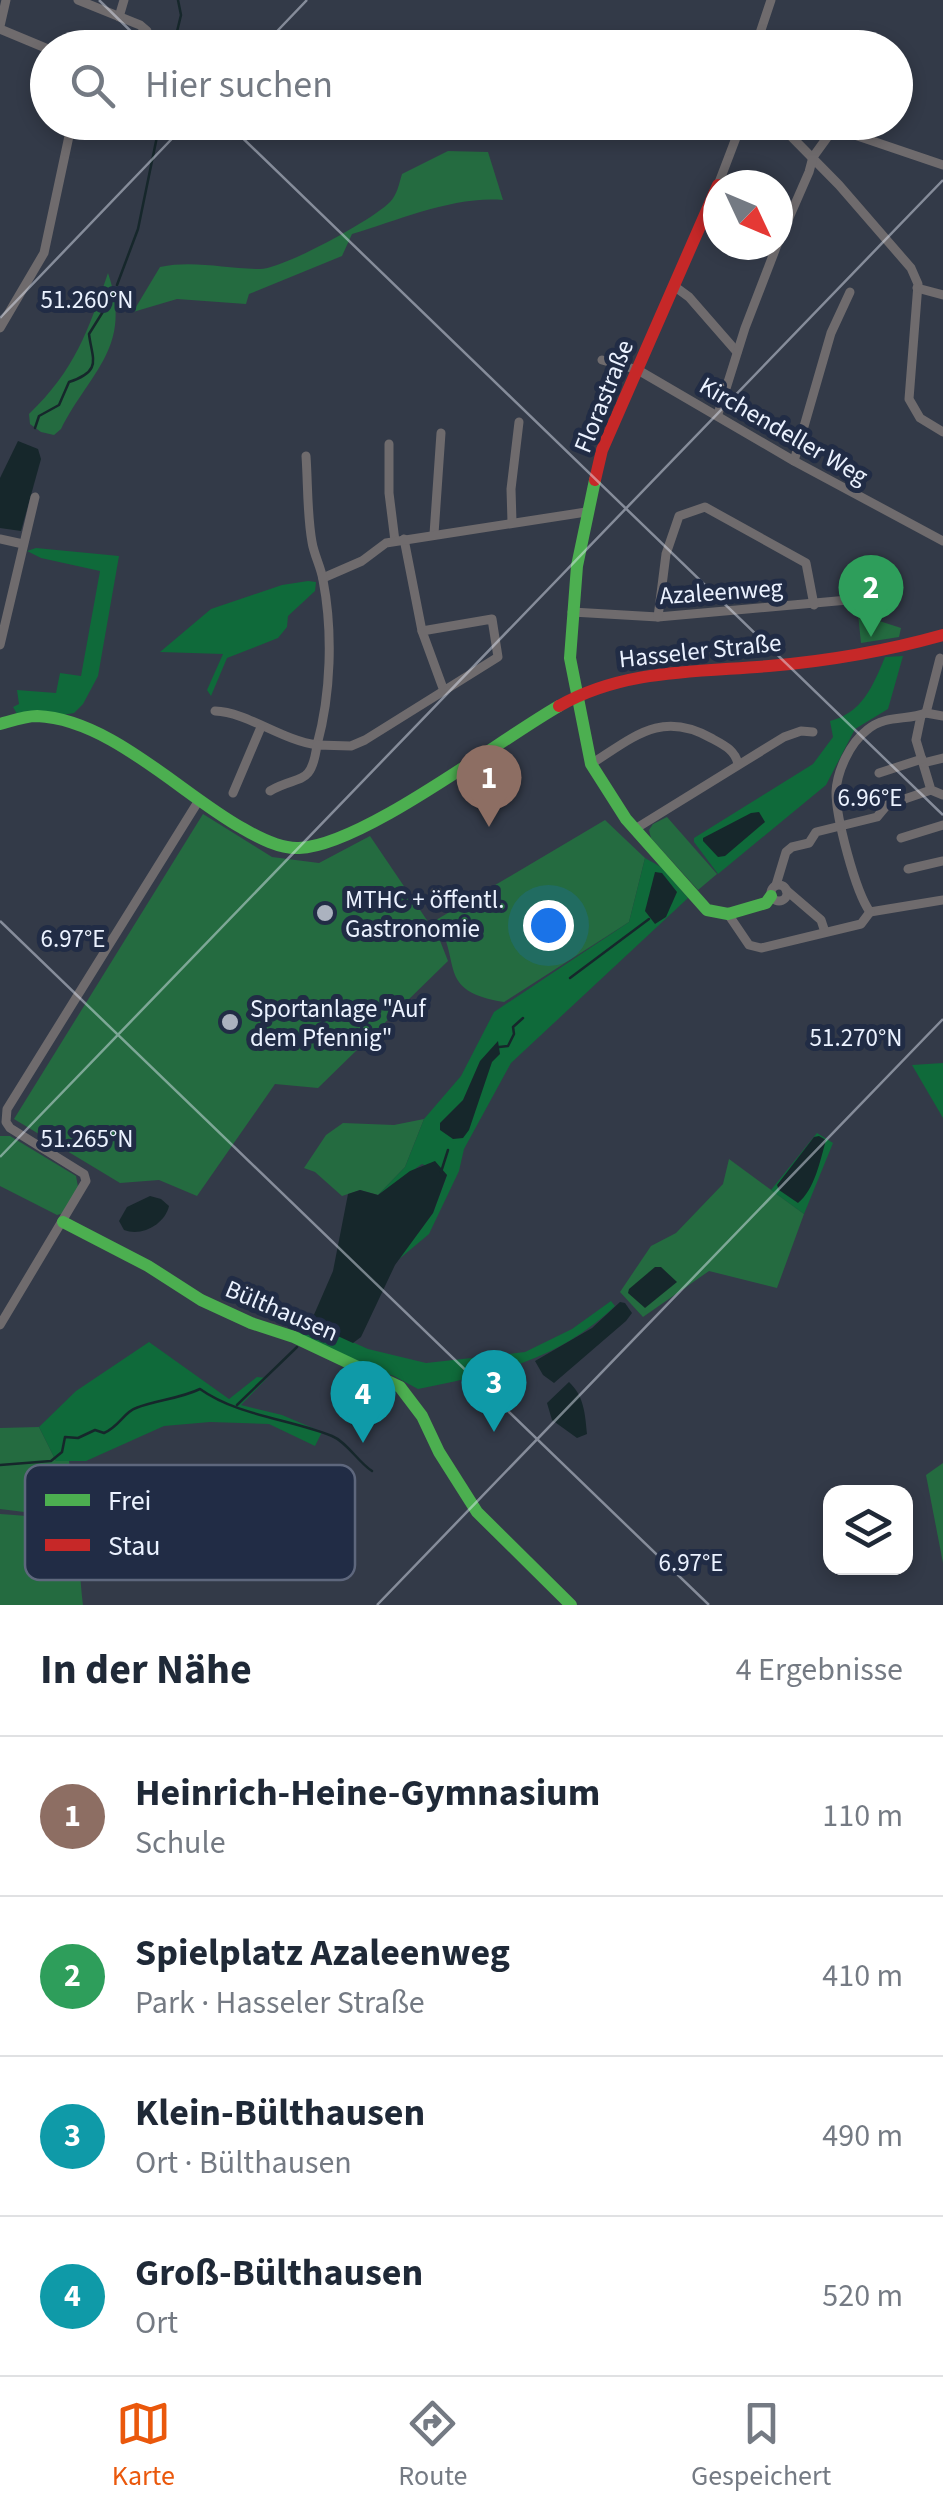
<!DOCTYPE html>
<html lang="de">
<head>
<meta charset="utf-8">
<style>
	body { margin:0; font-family:"Source Sans 3",sans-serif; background:#f2f2f3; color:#1f2937 }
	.controls { position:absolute; right:30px; bottom:30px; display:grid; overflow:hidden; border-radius:20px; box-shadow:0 5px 15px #0003 }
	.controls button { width:90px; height:90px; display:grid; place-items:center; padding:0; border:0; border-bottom:2px solid #e0e1e3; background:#fff; color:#1f2937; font:50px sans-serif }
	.compass { position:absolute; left:703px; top:170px; width:90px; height:90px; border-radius:50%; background:#fff; box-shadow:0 5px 15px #0003; rotate:134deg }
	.you { position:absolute; left:548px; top:925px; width:35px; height:35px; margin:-25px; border:8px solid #fff; border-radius:50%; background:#1a73e8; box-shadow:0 0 0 15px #1a73e833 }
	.badge { display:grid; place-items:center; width:65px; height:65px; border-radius:50%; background:#ea580c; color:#fff; font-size:32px; font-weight:700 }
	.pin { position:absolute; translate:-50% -82px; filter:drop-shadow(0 2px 5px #0008) }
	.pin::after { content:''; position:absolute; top:52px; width:35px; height:30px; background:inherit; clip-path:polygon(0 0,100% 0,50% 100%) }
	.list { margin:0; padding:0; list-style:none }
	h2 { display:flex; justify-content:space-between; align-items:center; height:130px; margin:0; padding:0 40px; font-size:42px }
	h2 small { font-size:32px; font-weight:400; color:#747a83 }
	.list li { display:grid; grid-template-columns:65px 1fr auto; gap:30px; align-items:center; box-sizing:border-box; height:160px; padding:0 40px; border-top:2px solid #e0e1e3 }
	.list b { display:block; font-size:38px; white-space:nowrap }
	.list p { margin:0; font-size:32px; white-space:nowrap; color:#747a83 }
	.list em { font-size:32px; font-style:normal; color:#747a83 }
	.icon { flex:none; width:55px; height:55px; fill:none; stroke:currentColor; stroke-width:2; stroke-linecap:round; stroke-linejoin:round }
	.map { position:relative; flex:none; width:943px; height:1605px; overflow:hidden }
	.search { position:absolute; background:#fff; box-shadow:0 5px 15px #0003; left:30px; right:30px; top:30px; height:110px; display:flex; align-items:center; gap:25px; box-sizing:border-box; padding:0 35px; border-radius:55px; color:#747a83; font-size:38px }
	.sheet { height:770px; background:#fff }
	nav { display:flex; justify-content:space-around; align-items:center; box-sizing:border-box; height:140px; border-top:2px solid #e0e1e3; background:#fff; font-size:28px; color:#747a83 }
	nav a { display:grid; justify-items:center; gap:5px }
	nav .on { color:#ea580c }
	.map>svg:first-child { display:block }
	.green { fill:#246b40 }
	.forest { fill:#0f6a3a }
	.water { fill:#16272b }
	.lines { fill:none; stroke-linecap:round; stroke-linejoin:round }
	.stream { stroke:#16272b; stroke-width:2.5 }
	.street { stroke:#6f6b6d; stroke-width:9 }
	.fast { stroke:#4caf50; stroke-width:12 }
	.jam { stroke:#c62828; stroke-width:12 }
	.ticks { fill:none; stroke:#ebf2ff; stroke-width:2.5; stroke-opacity:0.45 }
	.poi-dot { fill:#abb2bf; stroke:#212c45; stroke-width:4 }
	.labels { text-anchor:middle; stroke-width:10; stroke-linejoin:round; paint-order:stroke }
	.street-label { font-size:25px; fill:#ebf2ff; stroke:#212c45 }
	.poi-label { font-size:25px; fill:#ebf2ff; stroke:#212c45; text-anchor:start }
	.key { fill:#212c45; stroke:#5e677d; stroke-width:2.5 }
	.key-label { font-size:28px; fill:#ebf2ff }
	.ticks-label { font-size:25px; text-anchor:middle; fill:#ebf2ff; stroke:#212c45; stroke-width:10; stroke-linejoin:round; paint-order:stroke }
</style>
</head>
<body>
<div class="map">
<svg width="943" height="1605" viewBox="0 0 943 1605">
	<rect width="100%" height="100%" fill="#333a48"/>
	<g class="green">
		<path d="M448 151 488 152 503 200C453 196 400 220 352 234L342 256 249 294 246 304 177 299 133 312 160 267C194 260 226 269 260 269 283 269 374 219 390 202 397 195 399 184 402 174Z"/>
		<path d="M108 273C133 347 92 369 61 429L54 435 41 432 30 424 29 414C75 370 88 331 108 273Z"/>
		<polygon points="858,614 901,628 899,637 861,643"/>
		<polygon points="203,814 272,857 319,863 370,836 439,938 448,961 318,1088 275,1084 197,1196 159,1180 120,1183 14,1119"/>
		<polygon points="667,817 717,874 698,890 651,838 649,830 653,824"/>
		<path d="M605 820 645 858 629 922 504 1002C435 991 463 962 436 920Z"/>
		<polygon points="424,1119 405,1167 378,1195 360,1190 342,1196 315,1172 304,1168 326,1135 343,1123 394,1125"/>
		<polygon points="0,1136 10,1136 76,1176 78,1187 64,1213 57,1215 0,1186"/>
		<polygon points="729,1159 804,1214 777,1288 709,1271 643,1317 620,1292 651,1246 676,1233 723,1184"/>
		<polygon points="39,1427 56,1461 69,1461 75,1501 73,1518 0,1509 0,1428"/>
		<polygon points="943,1463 943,1563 926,1475"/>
		<path d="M0 1514C94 1521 73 1521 83 1605H0Z"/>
	</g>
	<g class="forest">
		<polygon points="36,548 119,556 98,676 83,704 74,713 57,716 17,714 13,707 19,704 17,690 56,693 60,673 81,676 100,571 41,558 27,551"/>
		<polygon points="308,581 316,582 315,591 288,616 287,627 278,638 227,658 211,696 207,690 223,654 160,652 211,609 282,585"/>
		<path d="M903 656 888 709 855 729 826 785 718 874 694 842V838L813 764 833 737 830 721C862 713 873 686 885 657Z"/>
		<polygon points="645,858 661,867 688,898 511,1063 464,1149 459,1171 429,1234 398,1260 433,1213 447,1175 422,1164 378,1195 405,1167 424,1119 461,1076 494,1012 629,922"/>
		<polygon points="943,1063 943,1118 912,1065"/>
		<polygon points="817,1133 833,1143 804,1214 771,1190"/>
		<path d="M611 1301 615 1306C556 1362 495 1373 418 1389L394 1376 294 1343 300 1329 314 1321 319 1327 368 1349 426 1363 525 1352 572 1329Z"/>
		<polygon points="149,1342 229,1399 257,1377 267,1378 241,1405 282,1415 322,1432 315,1446 269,1424 210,1422 164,1426 86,1461 56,1461 39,1427 76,1391"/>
	</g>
	<g class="water">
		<polygon points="18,441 38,449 41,459 21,531 0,528 0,478"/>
		<polygon points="759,812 765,822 725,856 718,857 703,841 703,838 751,813"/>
		<polygon points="655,872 662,873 677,892 666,917 655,924 645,911"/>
		<polygon points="498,1041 500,1054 492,1062 469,1130 463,1138 453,1139 440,1130 440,1123 463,1100 480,1061"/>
		<path d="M819 1136 826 1140C820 1161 815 1189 798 1203L779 1190 777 1185 814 1137Z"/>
		<polygon points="435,1161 447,1175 433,1213 395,1265 361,1337 353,1343 318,1327 313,1317 333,1271 348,1194 360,1190 378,1195 410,1171"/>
		<path d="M150 1196 161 1199 169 1206C165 1224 142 1237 124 1230L119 1221 127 1207Z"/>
		<polygon points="655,1267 661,1267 677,1282 645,1308 628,1293 629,1289"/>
		<polygon points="620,1302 625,1303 632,1313 626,1321 554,1383 543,1375 535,1361 592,1328"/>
		<path d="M569 1382C584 1396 585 1413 587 1434L577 1438 552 1420 547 1403Z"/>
	</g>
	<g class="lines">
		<g class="stream">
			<polyline points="173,48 181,15 178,0"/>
			<polyline points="117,285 138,229 160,122"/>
			<path d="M35 428 39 416 59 405 69 382C103 371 92 359 89 334L114 294"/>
			<polyline points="570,978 649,919"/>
			<polyline points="499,1047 508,1046 514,1034 513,1027 523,1018"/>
			<polyline points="441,1172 448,1150"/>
			<polyline points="237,1405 297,1347"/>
			<path d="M0 1465 51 1461 62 1452 65 1437 78 1438 95 1430 104 1433C120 1426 124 1412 136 1408 156 1400 179 1399 200 1389 238 1416 290 1419 332 1436 347 1442 358 1462 372 1471"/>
		</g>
		<g class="street">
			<polyline points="78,0 140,25 147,31"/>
			<polyline points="119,17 124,0"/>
			<polyline points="0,26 6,0"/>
			<polyline points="0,29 48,49"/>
			<polyline points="755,48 771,0"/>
			<polyline points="777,122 839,185 911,268 918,284 909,399 920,418 943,432"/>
			<polyline points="718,185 742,122"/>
			<polyline points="778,243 809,172 813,157 834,128 943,165"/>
			<polyline points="674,286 689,297 737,352"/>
			<polyline points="917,288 943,295"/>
			<polyline points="0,328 44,253 72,122"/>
			<polyline points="602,360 638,370 794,461 943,541"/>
			<polyline points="718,414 745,328 777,245"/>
			<polyline points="389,444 389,493 395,541"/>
			<polyline points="794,461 831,333 850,292"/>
			<polyline points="512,522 511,489 519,422"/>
			<polyline points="434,534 441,433"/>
			<polyline points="0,539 23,544"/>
			<polyline points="404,539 422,631"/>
			<polyline points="323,578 362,561 386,543 586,512"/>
			<polyline points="572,612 658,617 859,599 874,602"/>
			<polyline points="658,617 666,554 679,516 705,507 806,563 814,605"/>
			<polyline points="0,645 35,497"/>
			<path d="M215 711C247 712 281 740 317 745 331 694 333 632 323 580 321 567 314 555 312 542 307 514 308 485 306 456"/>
			<polyline points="926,713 940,658"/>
			<polyline points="921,716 916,740 931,790 943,795"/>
			<path d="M943 716 926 713C907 721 886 714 867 730 850 743 837 771 836 792 836 817 855 891 870 912L943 900"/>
			<polyline points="923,763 943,758"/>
			<path d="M591 764C634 737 661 710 711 738 724 745 735 750 738 764"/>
			<polyline points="879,773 922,759"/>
			<path d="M270 791C299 774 311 788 317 745L351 746 365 740 498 657 492 619 422 631 444 691"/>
			<polyline points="233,793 261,727"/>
			<polyline points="635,829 784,737 801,731 813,732"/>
			<polyline points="901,838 943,825"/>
			<polyline points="908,869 943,861"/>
			<circle cx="779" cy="893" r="8"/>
			<polyline points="776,885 786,852 792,847 809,843 816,832 877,817 887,805 931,790"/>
			<polyline points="786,890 821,920 825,932"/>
			<polyline points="728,914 749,945 761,948 861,924 870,912"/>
			<polyline points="0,1325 86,1181 84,1174 10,1128 6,1122 7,1109 199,800"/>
		</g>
		<g class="fast">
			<polyline points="595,480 577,566 570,658 591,764 626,819 707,910 728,914 766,903 771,896"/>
			<path d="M0 724C11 721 25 716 37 716 110 719 181 794 242 828 259 838 280 849 299 848 362 846 499 740 559 706"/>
			<polyline points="63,1222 148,1266 201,1300 251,1323 294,1337 400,1387 422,1416 439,1452 477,1512 571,1605"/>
		</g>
		<g class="jam">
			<polyline points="595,480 602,450 718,185"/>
			<path d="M559 706C623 669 697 672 769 666 828 661 886 651 943 635"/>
		</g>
	</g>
	<path class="ticks" d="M99 0 148 48M261 48 307 0M226 122 943 815M0 318 188 122M0 921 709 1605M0 1157 943 180M377 1605 943 1019"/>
	<g class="poi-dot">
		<circle cx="325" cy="913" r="10"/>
		<circle cx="230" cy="1022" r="10"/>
	</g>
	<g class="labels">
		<g class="street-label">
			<text transform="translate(603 396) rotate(-68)" y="9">Florastraße</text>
			<text transform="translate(784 430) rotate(30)" y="9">Kirchendeller Weg</text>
			<text transform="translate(721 591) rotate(-4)" y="9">Azaleenweg</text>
			<text transform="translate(700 650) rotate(-6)" y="9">Hasseler Straße</text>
			<text transform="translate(282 1310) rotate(23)" y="9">Bülthausen</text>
		</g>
		<g class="poi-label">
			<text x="345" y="908">MTHC + öffentl.<tspan x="345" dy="29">Gastronomie</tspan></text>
			<text x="250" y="1017">Sportanlage "Auf<tspan x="250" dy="29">dem Pfennig"</tspan></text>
		</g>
	</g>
	<rect x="25" y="1465" width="330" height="115" rx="15" class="key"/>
	<rect x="45" y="1494" width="45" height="12" fill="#4caf50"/>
	<rect x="45" y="1539" width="45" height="12" fill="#c62828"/>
	<g class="key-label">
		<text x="108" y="1510">Frei</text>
		<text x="108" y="1555">Stau</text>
	</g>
	<g class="ticks-label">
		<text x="87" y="308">51.260°N</text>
		<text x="870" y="806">6.96°E</text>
		<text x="73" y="947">6.97°E</text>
		<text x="856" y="1046">51.270°N</text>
		<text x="87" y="1147">51.265°N</text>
		<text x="691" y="1571">6.97°E</text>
	</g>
</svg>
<div class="controls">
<button><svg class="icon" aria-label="layers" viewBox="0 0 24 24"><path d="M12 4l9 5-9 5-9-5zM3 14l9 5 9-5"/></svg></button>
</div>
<svg class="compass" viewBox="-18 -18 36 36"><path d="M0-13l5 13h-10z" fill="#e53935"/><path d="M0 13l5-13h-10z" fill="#747a83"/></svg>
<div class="you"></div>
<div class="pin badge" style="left:489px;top:827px;background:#8d6e63">1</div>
<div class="pin badge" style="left:871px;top:637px;background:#2e9e5b">2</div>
<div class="pin badge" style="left:494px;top:1432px;background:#0f9aa8">3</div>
<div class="pin badge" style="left:363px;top:1443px;background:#0f9aa8">4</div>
<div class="search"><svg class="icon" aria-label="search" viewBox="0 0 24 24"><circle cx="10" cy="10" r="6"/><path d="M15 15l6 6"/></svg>Hier suchen</div>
</div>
<section class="sheet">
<h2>In der Nähe<small>4 Ergebnisse</small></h2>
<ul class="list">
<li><span class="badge" style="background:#8d6e63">1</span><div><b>Heinrich-Heine-Gymnasium</b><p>Schule</p></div><em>110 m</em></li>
<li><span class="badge" style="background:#2e9e5b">2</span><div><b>Spielplatz Azaleenweg</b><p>Park · Hasseler Straße</p></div><em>410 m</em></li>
<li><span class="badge" style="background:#0f9aa8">3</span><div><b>Klein-Bülthausen</b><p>Ort · Bülthausen</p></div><em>490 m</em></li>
<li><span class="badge" style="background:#0f9aa8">4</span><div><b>Groß-Bülthausen</b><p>Ort</p></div><em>520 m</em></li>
</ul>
</section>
<nav>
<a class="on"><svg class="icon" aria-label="map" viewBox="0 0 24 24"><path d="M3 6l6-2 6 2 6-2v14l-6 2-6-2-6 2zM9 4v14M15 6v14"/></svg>Karte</a>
<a><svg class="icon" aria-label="directions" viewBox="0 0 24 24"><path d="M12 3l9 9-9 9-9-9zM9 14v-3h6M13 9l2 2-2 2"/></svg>Route</a>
<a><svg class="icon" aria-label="saved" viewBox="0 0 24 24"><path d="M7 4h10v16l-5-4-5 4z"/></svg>Gespeichert</a>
</nav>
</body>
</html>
